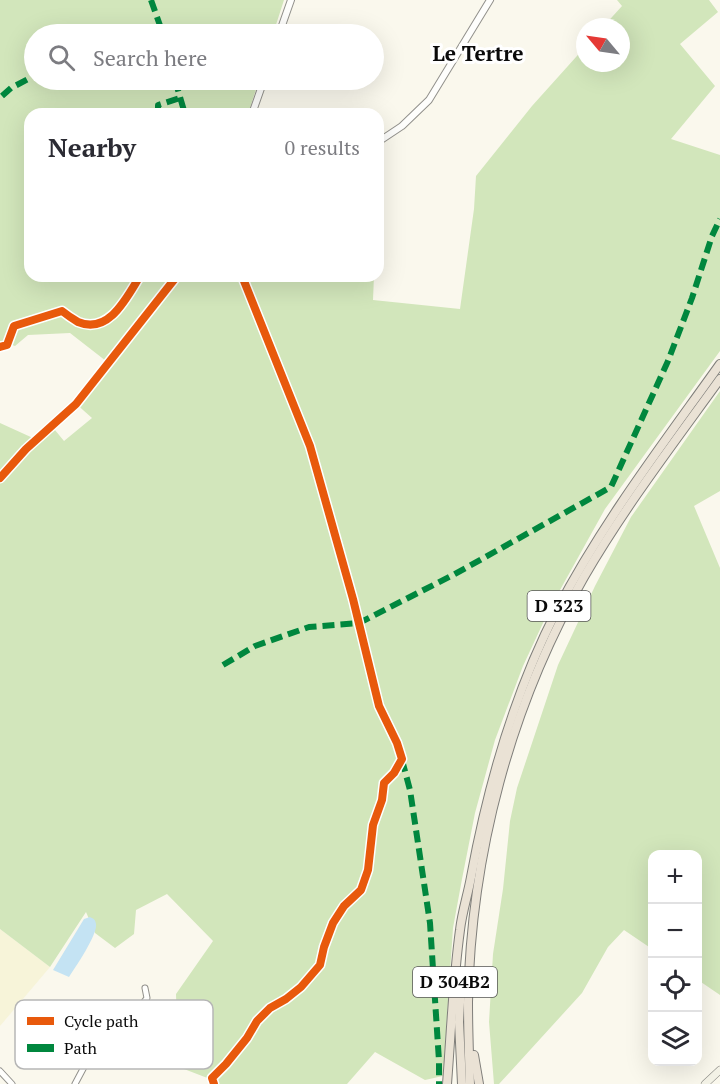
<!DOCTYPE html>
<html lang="en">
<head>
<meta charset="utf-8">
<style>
	body { margin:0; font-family:"PT Serif",serif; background:#f2f2f3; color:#2b2b33 }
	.controls { position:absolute; right:18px; bottom:18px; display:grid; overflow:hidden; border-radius:12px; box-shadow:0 6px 24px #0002 }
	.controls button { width:54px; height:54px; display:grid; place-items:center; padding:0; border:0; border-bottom:2px solid #e1e1e2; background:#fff; color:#2b2b33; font:30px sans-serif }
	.compass { position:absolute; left:576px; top:18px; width:54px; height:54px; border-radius:50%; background:#fff; box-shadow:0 6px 24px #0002; rotate:299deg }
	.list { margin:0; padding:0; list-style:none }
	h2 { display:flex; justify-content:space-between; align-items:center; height:78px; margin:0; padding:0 24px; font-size:26px }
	h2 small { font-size:20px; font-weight:400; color:#7c7c81 }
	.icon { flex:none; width:33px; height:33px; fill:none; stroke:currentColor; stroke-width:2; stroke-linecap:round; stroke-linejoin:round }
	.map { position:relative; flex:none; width:720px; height:1084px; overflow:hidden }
	.search { position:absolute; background:#fff; box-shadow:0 6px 24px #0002; left:24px; top:24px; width:360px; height:66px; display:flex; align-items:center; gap:15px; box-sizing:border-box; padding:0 21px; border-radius:33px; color:#7c7c81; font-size:22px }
	.panel { position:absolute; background:#fff; box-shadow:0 6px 24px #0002; left:24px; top:108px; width:360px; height:174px; border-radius:18px }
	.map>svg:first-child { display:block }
	.farmland { fill:#f7f4d9 }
	.forest { fill:#d2e6bb }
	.water { fill:#c4e3f3 }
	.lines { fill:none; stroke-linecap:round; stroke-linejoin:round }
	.minor-casing { stroke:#92918c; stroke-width:7 }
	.tertiary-casing { stroke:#92918c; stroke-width:8 }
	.secondary-casing { stroke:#898883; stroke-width:8 }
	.trunk-casing { stroke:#7f7e7a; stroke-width:10 }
	.minor { stroke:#fefefc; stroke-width:5 }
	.tertiary { stroke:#fefefc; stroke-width:6 }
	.secondary { stroke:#f4f3e7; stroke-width:7 }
	.trunk { stroke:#eae2d5; stroke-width:8 }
	.quiet { stroke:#00873e; stroke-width:6; stroke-dasharray:12 6; stroke-linecap:butt }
	.cycleway-casing { stroke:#fff; stroke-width:11 }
	.cycleway { stroke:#e8590c; stroke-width:8 }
	.labels { text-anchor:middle; stroke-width:6; stroke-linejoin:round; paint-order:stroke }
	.shield { fill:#fff; stroke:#545454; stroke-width:1.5 }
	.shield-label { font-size:18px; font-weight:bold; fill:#0a0a0a }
	.neighbourhood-label { font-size:21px; font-weight:bold; fill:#0a0a0a; stroke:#fff }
	.key { fill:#fff; stroke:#b6b6b6; stroke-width:1.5 }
	.key-label { font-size:16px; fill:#0a0a0a }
</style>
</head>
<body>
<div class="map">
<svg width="720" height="1084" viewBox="0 0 720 1084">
	<rect width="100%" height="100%" fill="#faf8ed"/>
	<polygon class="farmland" points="0,929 50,967 0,1026"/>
	<g class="forest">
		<polygon points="0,0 284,0 273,34 34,34 34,80 259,80 248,114 30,114 30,276 374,276 373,300 460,309 474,209 476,176 532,106 585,47 585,63 621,63 621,27 603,27 622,6 617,0 709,0 718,12 680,44 715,86 671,139 720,155 720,351 605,509 550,608 523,666 495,740 475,813 462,879 453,928 443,1076 425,1080 375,1052 347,1084 216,1084 210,1079 171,1064 177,1026 176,994 213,941 167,894 136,910 134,934 115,948 95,933 86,912 50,967 0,929 0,423 33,438 50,424 64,441 92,418 74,402 106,361 70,333 28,335 15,346 0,341"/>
		<polygon points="720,391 720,491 694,506 720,568 720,995 698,980 698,854 652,854 652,949 624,930 608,947 582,993 499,1084 494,1084 489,1022 493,954 503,889 510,821 517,788 558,665 595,586 631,517"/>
	</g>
	<path class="water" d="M90 917C94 919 95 919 96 924 98 934 75 968 69 977L53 970 84 919Z"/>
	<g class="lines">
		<g class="minor-casing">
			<g id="minor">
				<polyline points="0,1071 12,1084"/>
				<polyline points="75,1084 100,1037 108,1030 133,1016 147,998 145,988"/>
			</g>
		</g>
		<g class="tertiary-casing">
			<g id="tertiary">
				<polyline points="279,34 291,0"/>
				<polyline points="252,114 264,80"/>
				<polyline points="378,142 402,126 429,100 490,0"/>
				<polyline points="0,478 26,449 76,404 177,276"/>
			</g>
		</g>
		<g class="secondary-casing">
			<polyline id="secondary" points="705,1084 720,1070"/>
		</g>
		<g class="trunk-casing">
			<g id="trunk">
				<polyline points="461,983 459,1022 462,1084"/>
				<polyline points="474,1055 479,1084"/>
				<path d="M447 1084C451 1033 453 981 460 930 462 912 468 894 471 877 488 785 514 693 557 610 603 522 663 444 720 364"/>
				<path d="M470 1084C469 1057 468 1030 468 1002 471 854 510 706 584 577 624 508 673 444 720 379"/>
			</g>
		</g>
		<use href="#minor" class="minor"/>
		<use href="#tertiary" class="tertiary"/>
		<use href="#secondary" class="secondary"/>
		<use href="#trunk" class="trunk"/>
		<g class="quiet">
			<polyline points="151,0 163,34"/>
			<polyline points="149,34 161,29"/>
			<polyline points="175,80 185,114"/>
			<polyline points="2,96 11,88 34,76"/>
			<polyline points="158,114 158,105 180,98"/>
			<polyline points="223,665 255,646 309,627 359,623 453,575 611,487 668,361 692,298 712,236 720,219"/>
			<polyline points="402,760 410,790 430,923 439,1061 439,1084"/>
		</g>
		<g class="cycleway-casing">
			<g id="cycleway">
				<path d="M0 347 7 345 14 326 62 311C67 315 73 319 78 322 109 335 127 297 140 276"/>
				<polyline points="0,478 26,449 76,404 177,276"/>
				<polyline points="214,1084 212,1078 226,1064 247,1038 257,1021 270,1008 286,999 301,987 320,965 324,947 333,923 344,906 361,890 368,870 373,825 382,800 384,783 394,773 402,759 397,743 379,706 353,599 310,446 242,276"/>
			</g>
		</g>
		<use href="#cycleway" class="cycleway"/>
	</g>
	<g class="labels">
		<g class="shield">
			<rect x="527.5" y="591" width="63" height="30" rx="4.5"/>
			<rect x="413" y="967" width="84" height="30" rx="4.5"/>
		</g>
		<g class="shield-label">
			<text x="559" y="612">D 323</text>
			<text x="455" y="988">D 304B2</text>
		</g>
		<g class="neighbourhood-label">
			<text x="478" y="61">Le Tertre</text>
		</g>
	</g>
	<rect x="15" y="1000" width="198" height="69" rx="9" class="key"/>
	<rect x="27" y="1017" width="27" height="8" fill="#e8590c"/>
	<rect x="27" y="1044" width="27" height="8" fill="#00873e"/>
	<g class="key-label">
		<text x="64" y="1027">Cycle path</text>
		<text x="64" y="1054">Path</text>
	</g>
</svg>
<div class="controls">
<button>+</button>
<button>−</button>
<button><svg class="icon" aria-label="locate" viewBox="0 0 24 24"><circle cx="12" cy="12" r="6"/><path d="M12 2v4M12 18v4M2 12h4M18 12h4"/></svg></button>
<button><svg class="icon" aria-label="layers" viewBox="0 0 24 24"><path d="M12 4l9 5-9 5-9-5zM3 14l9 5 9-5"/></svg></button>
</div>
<svg class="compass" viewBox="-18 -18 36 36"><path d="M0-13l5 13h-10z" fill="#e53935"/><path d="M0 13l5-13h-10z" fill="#7c7c81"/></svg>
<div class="search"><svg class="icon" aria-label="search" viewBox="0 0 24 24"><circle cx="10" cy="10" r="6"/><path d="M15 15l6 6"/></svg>Search here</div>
<section class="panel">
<h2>Nearby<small>0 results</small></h2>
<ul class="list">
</ul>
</section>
</div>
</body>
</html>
